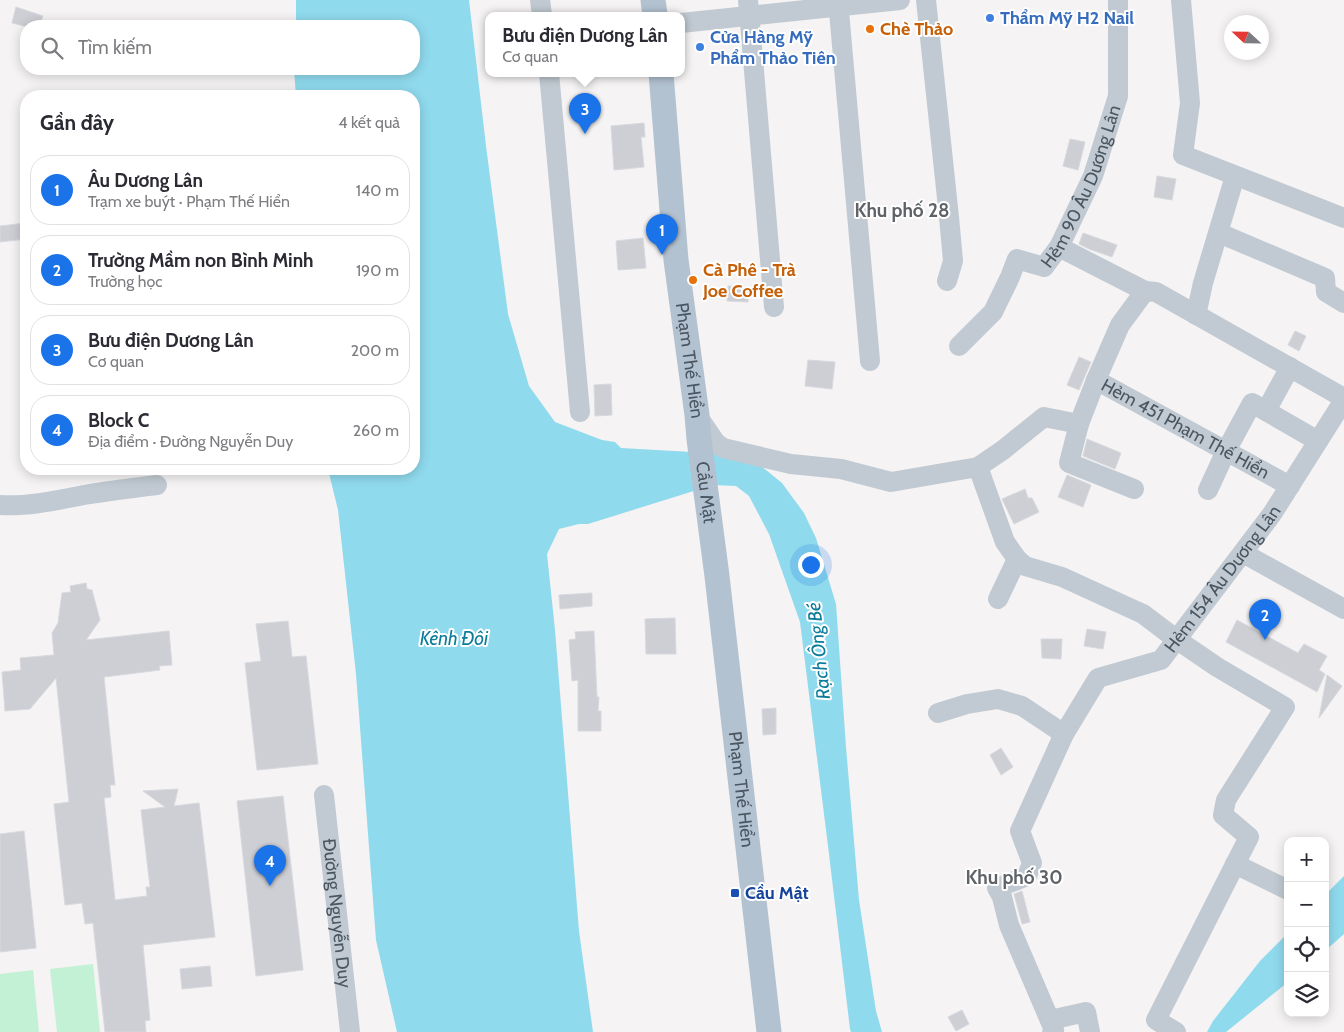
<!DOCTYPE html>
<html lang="vi">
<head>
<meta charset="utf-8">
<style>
	body { margin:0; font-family:Cabin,sans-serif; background:#f7f7f7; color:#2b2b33 }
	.controls { position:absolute; right:15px; bottom:15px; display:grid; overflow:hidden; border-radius:10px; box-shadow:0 2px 12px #0003 }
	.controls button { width:45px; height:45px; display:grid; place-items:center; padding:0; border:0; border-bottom:1px solid #e1e1e2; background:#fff; color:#2b2b33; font:25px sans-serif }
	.compass { position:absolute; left:1224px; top:15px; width:45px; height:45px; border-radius:50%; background:#fff; box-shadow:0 2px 12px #0003; rotate:292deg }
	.you { position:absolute; left:810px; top:564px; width:18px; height:18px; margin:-12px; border:4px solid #fff; border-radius:50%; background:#1a73e8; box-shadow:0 0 0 8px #1a73e833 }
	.badge { display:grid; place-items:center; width:32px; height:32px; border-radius:50%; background:#1a73e8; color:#fff; font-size:16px; font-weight:700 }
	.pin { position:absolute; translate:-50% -41px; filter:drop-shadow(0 1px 2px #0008) }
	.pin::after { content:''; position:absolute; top:26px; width:18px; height:15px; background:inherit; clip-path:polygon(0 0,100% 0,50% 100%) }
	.popup { position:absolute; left:485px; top:12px; width:200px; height:65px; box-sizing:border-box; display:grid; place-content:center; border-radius:10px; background:#fff; filter:drop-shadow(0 1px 4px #0005); font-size:16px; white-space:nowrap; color:#7c7c81 }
	.popup b { font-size:19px; color:#2b2b33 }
	.popup::after { content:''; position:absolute; left:50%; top:100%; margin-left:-10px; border:10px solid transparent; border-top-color:#fff }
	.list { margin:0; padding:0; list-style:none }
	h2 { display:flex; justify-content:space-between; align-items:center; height:65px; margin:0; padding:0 20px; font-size:21px }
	h2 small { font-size:16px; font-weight:400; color:#7c7c81 }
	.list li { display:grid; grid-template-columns:32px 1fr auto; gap:15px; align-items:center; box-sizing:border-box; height:70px; margin:0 10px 10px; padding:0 10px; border:1px solid #e1e1e2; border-radius:20px }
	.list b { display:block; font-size:19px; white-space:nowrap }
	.list p { margin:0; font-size:16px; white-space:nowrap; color:#7c7c81 }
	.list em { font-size:16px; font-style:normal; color:#7c7c81 }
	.icon { flex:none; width:28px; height:28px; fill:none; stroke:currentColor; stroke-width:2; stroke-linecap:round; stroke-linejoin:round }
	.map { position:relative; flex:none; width:1344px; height:1032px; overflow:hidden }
	.search { position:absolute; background:#fff; box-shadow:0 2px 12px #0003; left:20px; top:20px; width:400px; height:55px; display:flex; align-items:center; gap:12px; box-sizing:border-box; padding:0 18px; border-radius:20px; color:#7c7c81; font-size:19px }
	.panel { position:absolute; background:#fff; box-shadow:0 2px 12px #0003; left:20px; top:90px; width:400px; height:385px; border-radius:20px }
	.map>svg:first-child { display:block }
	.green { fill:#c3f1d5 }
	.water { fill:#90daee }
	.building { fill:#cdcfd5; stroke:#d7d9de }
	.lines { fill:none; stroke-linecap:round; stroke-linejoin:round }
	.minor { stroke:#c1cad2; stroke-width:20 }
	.major { stroke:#b3c2d1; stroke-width:25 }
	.shop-dot { fill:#3f7fe0; stroke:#fff; stroke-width:2 }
	.food-dot { fill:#e8710a; stroke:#fff; stroke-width:2 }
	.transit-dot { fill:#1a4fb4; stroke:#fff; stroke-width:2 }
	.labels { text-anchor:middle; stroke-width:4; stroke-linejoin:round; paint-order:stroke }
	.shop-label { font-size:18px; font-weight:bold; fill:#366cbe; stroke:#fff; text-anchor:start }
	.food-label { font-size:18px; font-weight:bold; fill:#c56008; stroke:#fff; text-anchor:start }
	.street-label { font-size:18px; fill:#4a5661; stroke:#fff }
	.transit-label { font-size:18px; font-weight:bold; fill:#164399; stroke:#fff; text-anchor:start }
	.neighbourhood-label { font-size:19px; font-weight:bold; fill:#5f6368; stroke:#fff }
	.water-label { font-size:19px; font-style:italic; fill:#0c7c9b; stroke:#fff }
</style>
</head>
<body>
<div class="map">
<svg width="1344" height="1032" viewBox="0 0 1344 1032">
	<rect width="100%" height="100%" fill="#f5f3f3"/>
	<g class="green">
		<polygon points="93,964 100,1032 57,1032 50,969"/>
		<polygon points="33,970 39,1032 0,1032 0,974"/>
	</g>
	<g class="water">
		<polygon points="296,0 469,0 486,146 508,314 529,386 555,422 602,440 615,442 621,448 709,453 730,456 760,465 782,483 804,513 816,538 836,604 846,747 859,900 876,1011 882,1032 851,1032 850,1029 828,846 800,622 769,534 749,496 736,486 713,485 588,524 579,524 559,529 547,554 555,630 579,931 593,1032 397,1032 376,940 356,674 338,510 328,469 414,469 414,96 296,96 294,69 414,69 414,26 296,26"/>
		<polygon points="1344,876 1344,934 1325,951 1325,895"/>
		<polygon points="1288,933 1288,982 1226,1032 1207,1032 1213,1021 1260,961"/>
	</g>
	<g class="building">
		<polygon points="16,7 43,16 39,26 24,26 12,23"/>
		<polygon points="644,123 645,137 641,137 644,167 614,170 611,126"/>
		<polygon points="1070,139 1085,142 1078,170 1063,166"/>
		<polygon points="1157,176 1176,179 1172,200 1154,197"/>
		<polygon points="26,223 26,239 0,242 0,226"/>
		<polygon points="1083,233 1117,245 1112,257 1089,249 1079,244"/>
		<polygon points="643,238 646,268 618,270 616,241"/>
		<polygon points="728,286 748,287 748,302 727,301"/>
		<polygon points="1295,331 1306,336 1299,351 1288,345"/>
		<polygon points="1079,357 1091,362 1079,390 1067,385"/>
		<polygon points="808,360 835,362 832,389 805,386"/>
		<polygon points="611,384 612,415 595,416 594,385"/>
		<polygon points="1087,439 1121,453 1115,469 1083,456"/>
		<polygon points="1067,475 1091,485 1083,507 1058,497"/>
		<polygon points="1025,489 1028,498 1032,498 1039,512 1014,524 1002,499"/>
		<polygon points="86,583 87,589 92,590 100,620 86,640 169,631 172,665 159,666 160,670 104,677 115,785 110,785 111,797 104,798 115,900 147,896 146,887 150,887 141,810 165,807 143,791 178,789 174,806 199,803 215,937 143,945 150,1020 145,1021 146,1032 105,1032 93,923 85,924 82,903 65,905 54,804 69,802 56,678 30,709 5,711 2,672 21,670 20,658 54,655 52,633 58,623 62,593 71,592 70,586"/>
		<polygon points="592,593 592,606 560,609 559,595"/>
		<polygon points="675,618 676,654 646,654 645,619"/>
		<polygon points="1237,620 1298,653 1304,644 1327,656 1319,670 1325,674 1317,692 1310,688 1226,642"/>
		<polygon points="288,621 292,657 306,656 318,764 257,770 245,663 261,661 256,624"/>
		<polygon points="1087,629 1106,632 1103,649 1084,646"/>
		<polygon points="594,631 597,697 599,697 598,711 601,711 601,731 578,731 578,680 572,681 569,640 576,639 575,632"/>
		<polygon points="1041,639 1062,639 1061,659 1042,658"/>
		<polygon points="1327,675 1342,686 1319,718"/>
		<polygon points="776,708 776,734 763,735 762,709"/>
		<polygon points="1001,748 1013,767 1001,775 990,755"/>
		<polygon points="283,796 303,970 256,976 237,801"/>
		<polygon points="24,831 36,948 0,952 0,834"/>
		<polygon points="1022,891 1030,922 1022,924 1014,894"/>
		<polygon points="210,966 212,986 182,989 180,969"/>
		<polygon points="962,1010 969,1024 956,1031 948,1017"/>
	</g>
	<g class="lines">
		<g class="minor">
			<polyline points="540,0 542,15"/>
			<polyline points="748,0 774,307"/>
			<polyline points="838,0 870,361"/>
			<polyline points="926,0 949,217 953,261 947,281"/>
			<polyline points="1181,0 1190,103 1183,155 1344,218"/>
			<polyline points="681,23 900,0"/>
			<polyline points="549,73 580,412"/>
			<polyline points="1219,233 1325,278 1326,292 1344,303"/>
			<polyline points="1059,247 1145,291 1156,292 1344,398"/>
			<polyline points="1196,315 1203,283 1235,176"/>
			<path id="s1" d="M959 346 993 312 1010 277 1017 259 1044 267 1059 247 1093 176 1118 96V0"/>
			<polyline points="1096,380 1120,325 1145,291"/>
			<polyline points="1266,411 1290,367"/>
			<path id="s2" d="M697 415 716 443 723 448 791 464 841 469 891 482 978 467 1003 450 1044 417 1079 424 1096 380 1290 486"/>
			<polyline points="1079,424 1069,463 1134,489"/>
			<polyline points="978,467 1005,542 1017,559 1025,566 1062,577 1143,614 1176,639 1217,667 1285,707 1226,800 1223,815 1249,837 1156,1020 1176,1032"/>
			<polyline points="1208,490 1226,451 1252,403 1318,441"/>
			<path d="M0 505C27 507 58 500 84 495 108 491 132 488 157 485"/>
			<polyline points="1243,553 1344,609"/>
			<polyline points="998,599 1017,559"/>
			<polyline points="938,713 967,704 998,699 1022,706 1064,734"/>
			<path id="s3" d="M324 795 350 1032"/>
			<polyline points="1235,864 1288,890"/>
			<polyline points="1050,1020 1086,1012 1090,1032"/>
			<path id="s4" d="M1052 1032 1054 1030 1009 925 1002 897 997 888 1027 876 1032 863 1020 831 1064 734 1098 678 1161 660 1272 514 1344 400"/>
		</g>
		<g class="major">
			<polyline points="653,0 655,15"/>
			<path id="s5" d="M661 73 676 260 697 415 699 439 717 576 769 1032"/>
		</g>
	</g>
	<g class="shop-dot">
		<circle cx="990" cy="18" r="5"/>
		<circle cx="700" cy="47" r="5"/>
	</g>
	<g class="food-dot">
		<circle cx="870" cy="29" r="5"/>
		<circle cx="693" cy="280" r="5"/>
	</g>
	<rect class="transit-dot" x="730" y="888" width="10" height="10" rx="2.5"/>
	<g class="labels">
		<g class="shop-label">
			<text x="1000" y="24">Thẩm Mỹ H2 Nail</text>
			<text x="710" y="43">Cửa Hàng Mỹ<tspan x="710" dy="21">Phẩm Thảo Tiên</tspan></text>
		</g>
		<g class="food-label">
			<text x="880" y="35">Chè Thảo</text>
			<text x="703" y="276">Cà Phê - Trà<tspan x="703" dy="21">Joe Coffee</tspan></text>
		</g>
		<g class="street-label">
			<text dy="6" stroke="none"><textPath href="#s1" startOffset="224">Hẻm 90 Âu Dương Lân</textPath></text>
			<text dy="6" stroke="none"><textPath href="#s5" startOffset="289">Phạm Thế Hiển</textPath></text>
			<text dy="6" stroke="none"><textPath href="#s2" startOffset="570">Hẻm 451 Phạm Thế Hiển</textPath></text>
			<text dy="6" stroke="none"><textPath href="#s5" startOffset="422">Cầu Mật</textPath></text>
			<text dy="6" stroke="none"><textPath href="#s4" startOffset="576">Hẻm 154 Âu Dương Lân</textPath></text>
			<text dy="6" stroke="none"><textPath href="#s5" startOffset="721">Phạm Thế Hiển</textPath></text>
			<text dy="6" stroke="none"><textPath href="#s3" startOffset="119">Đường Nguyễn Duy</textPath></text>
		</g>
		<g class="transit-label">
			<text x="745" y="899">Cầu Mật</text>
		</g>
		<g class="neighbourhood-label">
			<text x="902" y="217">Khu phố 28</text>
			<text x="1014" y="884">Khu phố 30</text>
		</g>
		<g class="water-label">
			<text x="454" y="645">Kênh Đôi</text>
			<text transform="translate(818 651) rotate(-96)" y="7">Rạch Ông Bé</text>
		</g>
	</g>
</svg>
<div class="controls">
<button>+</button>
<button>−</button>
<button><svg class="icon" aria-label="locate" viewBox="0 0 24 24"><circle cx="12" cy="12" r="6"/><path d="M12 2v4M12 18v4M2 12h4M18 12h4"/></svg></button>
<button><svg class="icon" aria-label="layers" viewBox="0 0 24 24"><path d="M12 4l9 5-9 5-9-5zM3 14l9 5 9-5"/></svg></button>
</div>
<svg class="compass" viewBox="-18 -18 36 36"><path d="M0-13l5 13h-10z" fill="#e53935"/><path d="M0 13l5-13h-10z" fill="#7c7c81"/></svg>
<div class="you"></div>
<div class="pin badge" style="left:662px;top:255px">1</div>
<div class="pin badge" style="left:1265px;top:640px">2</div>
<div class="pin badge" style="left:585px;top:134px">3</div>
<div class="popup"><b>Bưu điện Dương Lân</b>Cơ quan</div>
<div class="pin badge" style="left:270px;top:886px">4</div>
<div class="search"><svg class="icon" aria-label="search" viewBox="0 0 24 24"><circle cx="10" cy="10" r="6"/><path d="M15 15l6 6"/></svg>Tìm kiếm</div>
<section class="panel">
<h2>Gần đây<small>4 kết quả</small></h2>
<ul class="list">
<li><span class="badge">1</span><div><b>Âu Dương Lân</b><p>Trạm xe buýt · Phạm Thế Hiển</p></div><em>140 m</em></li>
<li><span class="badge">2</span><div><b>Trường Mầm non Bình Minh</b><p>Trường học</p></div><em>190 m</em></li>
<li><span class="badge">3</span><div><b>Bưu điện Dương Lân</b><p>Cơ quan</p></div><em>200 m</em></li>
<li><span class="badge">4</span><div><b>Block C</b><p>Địa điểm · Đường Nguyễn Duy</p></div><em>260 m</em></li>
</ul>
</section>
</div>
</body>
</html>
